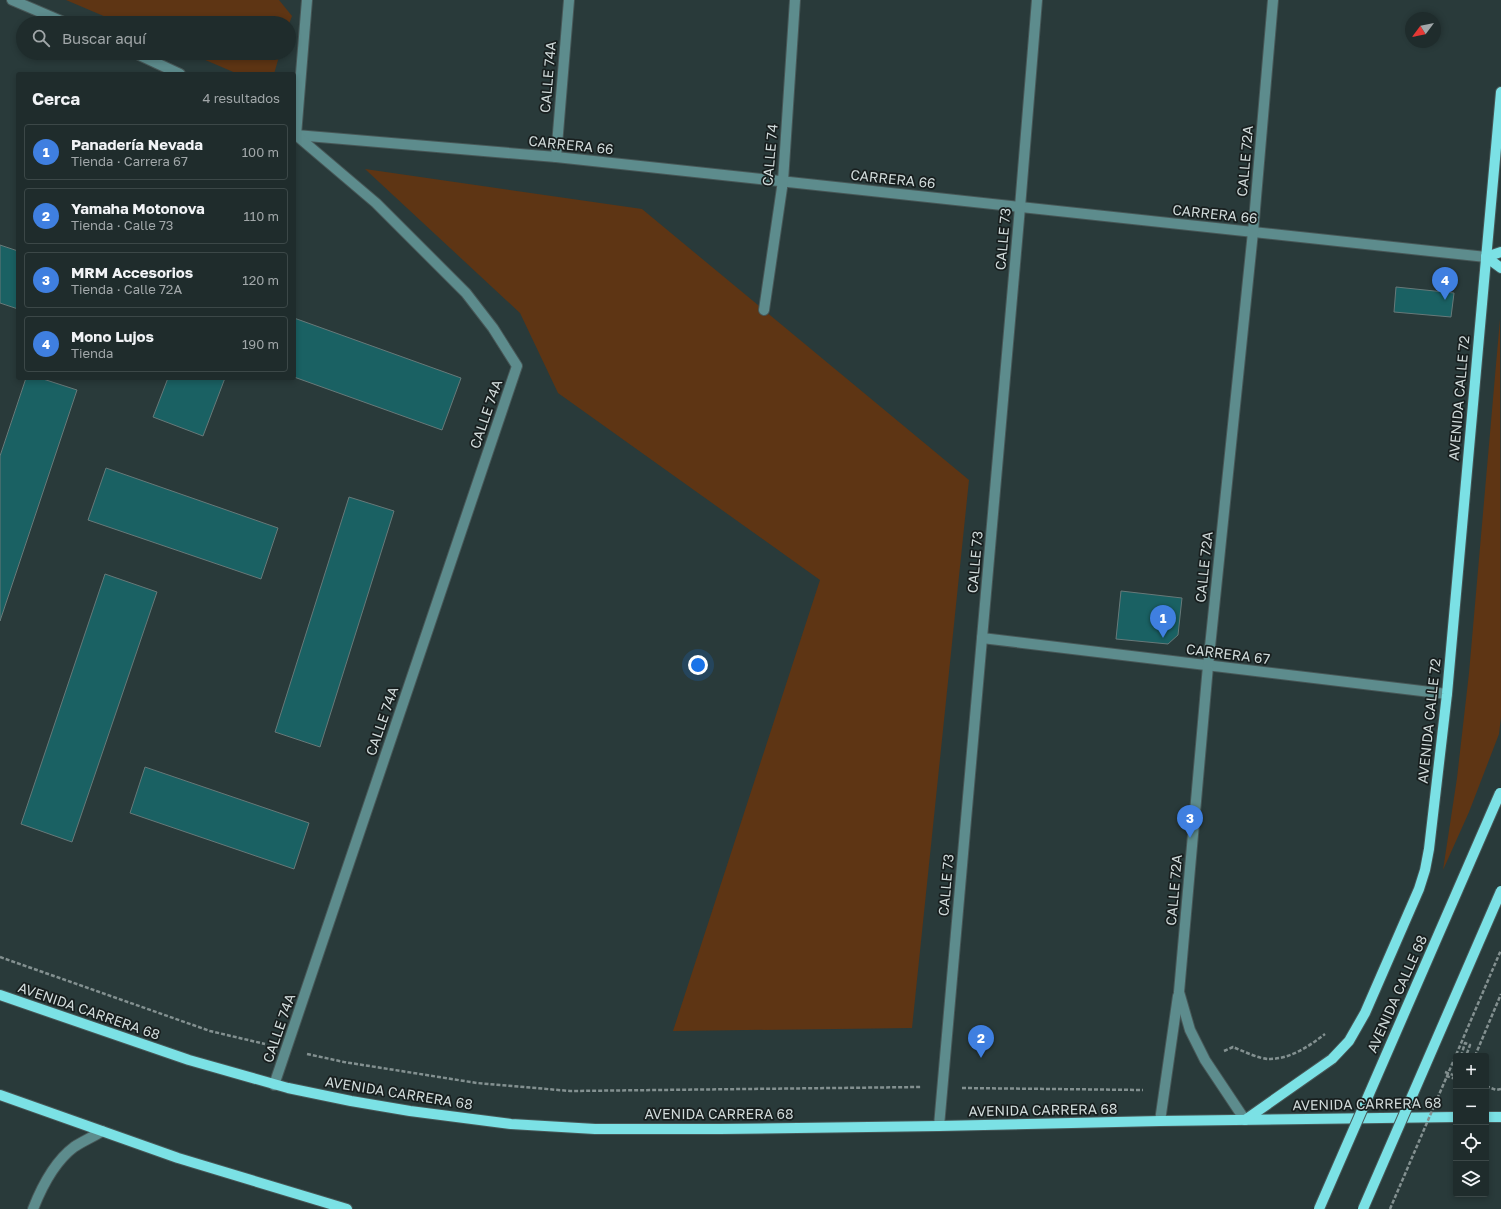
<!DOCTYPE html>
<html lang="es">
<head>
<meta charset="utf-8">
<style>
	body { margin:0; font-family:"Golos Text",sans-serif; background:#2c3838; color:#f1f3f6 }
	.controls { position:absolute; right:12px; bottom:12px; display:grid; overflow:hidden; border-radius:4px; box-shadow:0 2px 6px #0003 }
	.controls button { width:36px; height:36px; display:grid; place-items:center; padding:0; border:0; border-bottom:1px solid #3c4848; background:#1f2c2c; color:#f1f3f6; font:20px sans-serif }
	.compass { position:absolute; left:1405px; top:12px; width:36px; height:36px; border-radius:50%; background:#1f2c2c; box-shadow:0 2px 6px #0003; rotate:238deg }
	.you { position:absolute; left:698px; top:665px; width:14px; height:14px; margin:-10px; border:3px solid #fff; border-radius:50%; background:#1a73e8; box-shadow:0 0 0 6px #1a73e833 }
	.badge { display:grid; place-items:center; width:26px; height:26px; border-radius:50%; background:#fc9d52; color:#fff; font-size:13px; font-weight:700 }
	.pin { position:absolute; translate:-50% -33px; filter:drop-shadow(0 1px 2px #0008) }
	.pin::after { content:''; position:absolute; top:21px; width:14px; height:12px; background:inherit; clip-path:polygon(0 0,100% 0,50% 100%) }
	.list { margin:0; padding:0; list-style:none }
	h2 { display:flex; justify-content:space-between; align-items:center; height:52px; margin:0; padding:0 16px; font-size:17px }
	h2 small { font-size:13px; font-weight:400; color:#a1a7a9 }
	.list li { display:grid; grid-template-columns:26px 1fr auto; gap:12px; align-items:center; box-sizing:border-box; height:56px; margin:0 8px 8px; padding:0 8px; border:1px solid #3c4848; border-radius:4px }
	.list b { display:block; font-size:15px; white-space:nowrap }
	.list p { margin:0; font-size:13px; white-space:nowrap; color:#a1a7a9 }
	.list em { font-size:13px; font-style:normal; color:#a1a7a9 }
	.icon { flex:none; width:22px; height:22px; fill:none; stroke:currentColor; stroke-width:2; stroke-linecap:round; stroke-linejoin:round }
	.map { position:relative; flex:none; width:1501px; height:1209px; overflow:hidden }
	.search { position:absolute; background:#1f2c2c; box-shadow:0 2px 6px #0003; left:16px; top:16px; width:280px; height:44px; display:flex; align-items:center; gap:10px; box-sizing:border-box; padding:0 14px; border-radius:22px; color:#a1a7a9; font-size:15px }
	.panel { position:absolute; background:#1f2c2c; box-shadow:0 2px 6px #0003; left:16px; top:72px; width:280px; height:308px; border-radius:4px }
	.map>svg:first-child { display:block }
	.green { fill:#5e3514 }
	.building { fill:#1a6163; stroke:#677979 }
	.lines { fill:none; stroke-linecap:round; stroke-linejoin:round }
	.minor-casing { stroke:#475757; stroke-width:12 }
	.major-casing { stroke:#475757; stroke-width:12 }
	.path { stroke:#839090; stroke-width:2.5; stroke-dasharray:4 2; stroke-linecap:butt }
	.minor { stroke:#5d8c8d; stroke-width:10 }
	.major { stroke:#7be1e5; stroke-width:10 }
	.major-bridge-casing { stroke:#475757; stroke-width:12; stroke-linecap:butt }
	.path-bridge { stroke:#839090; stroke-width:2.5; stroke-dasharray:4 2; stroke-linecap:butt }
	.major-bridge { stroke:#7be1e5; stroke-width:10 }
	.labels { text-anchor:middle; stroke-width:3.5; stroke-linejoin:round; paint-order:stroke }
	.street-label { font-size:14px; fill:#d0dada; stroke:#181f1f }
</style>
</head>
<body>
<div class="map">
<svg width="1501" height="1209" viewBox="0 0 1501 1209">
	<rect width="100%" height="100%" fill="#293a3a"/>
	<g class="green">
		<polygon points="66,0 279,0 292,16 289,24 289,23 120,23"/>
		<polygon points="189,53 280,53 274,74 238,74"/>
		<polygon points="365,169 642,209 969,480 912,1028 673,1031 820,580 558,393 520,313"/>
		<polygon points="1500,319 1501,717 1499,734 1469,812 1443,870 1457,778 1469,673"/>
	</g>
	<g class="building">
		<polygon points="0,245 18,251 18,309 0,303"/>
		<polygon points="1396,287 1454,293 1451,317 1394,312"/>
		<polygon points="294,318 461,378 442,430 294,377"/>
		<polygon points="26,378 40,378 77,390 0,621 0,456"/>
		<polygon points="168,378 225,378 203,436 153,417"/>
		<polygon points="106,468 278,528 261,579 88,520"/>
		<polygon points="349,497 394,511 320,747 275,732"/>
		<polygon points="105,574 157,592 72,842 21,824"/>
		<polygon points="1121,591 1182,598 1178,635 1168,644 1116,639"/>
		<polygon points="145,767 309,823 294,869 130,813"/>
	</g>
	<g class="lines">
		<g class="minor-casing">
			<g id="minor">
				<polyline points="12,0 66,23"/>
				<polyline points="307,0 296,135 556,157 1486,257"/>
				<polyline points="135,53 180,74"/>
				<polyline points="556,157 569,0"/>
				<polyline points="764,310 783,181 795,0"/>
				<polyline points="982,638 1447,694"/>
				<polyline points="274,1085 517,366 493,328 466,293 376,203 296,135"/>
				<polyline points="1245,1120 1205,1060 1190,1030 1179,992 1208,666 1253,232 1273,0"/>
				<polyline points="1160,1121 1178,996"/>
				<polyline points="939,1126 1020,207 1037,0"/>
				<path d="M33 1209C42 1186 54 1162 74 1147 83 1141 93 1137 102 1131"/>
			</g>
		</g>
		<g class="major-casing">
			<g id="major">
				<polyline points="1486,257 1501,268"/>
				<polyline points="1486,257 1501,252"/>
				<polyline points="0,995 189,1060 288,1088 351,1101 410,1111 511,1124 595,1129 720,1129 939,1126 1160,1121 1456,1117"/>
				<polyline points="0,1095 178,1158 347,1209"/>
				<polyline points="1486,1117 1501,1117"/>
				<polyline points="1245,1120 1332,1059 1349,1041 1365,1013 1419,889 1425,870 1429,849 1447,694 1501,92"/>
			</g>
		</g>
		<g class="path">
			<polyline points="0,957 210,1031 265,1044"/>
			<path d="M1224 1051 1233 1047C1243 1051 1259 1059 1269 1059 1290 1059 1308 1047 1325 1034"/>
			<polyline points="307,1054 344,1062 477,1083 570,1091 921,1087"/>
			<polyline points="1461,1056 1465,1043 1470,1045 1466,1056"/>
			<polyline points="1475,1056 1501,994"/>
			<polyline points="1445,1072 1456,1076"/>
			<polyline points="1446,1076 1456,1079"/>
			<polyline points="1486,1086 1496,1090 1501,1089"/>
			<polyline points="962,1088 1143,1090"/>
		</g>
		<use href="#minor" class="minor"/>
		<use href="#major" class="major"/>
		<g class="major-bridge-casing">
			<g id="major-bridge">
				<polyline points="1319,1209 1500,793"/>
				<polyline points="1363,1209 1501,891"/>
			</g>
		</g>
		<polyline class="path-bridge" points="1390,1209 1501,950"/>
		<use href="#major-bridge" class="major-bridge"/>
	</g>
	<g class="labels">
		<g class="street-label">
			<text transform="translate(548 77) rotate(-85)" y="5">CALLE 74A</text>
			<text transform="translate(571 145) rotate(6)" y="5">CARRERA 66</text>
			<text transform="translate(770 155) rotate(-85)" y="5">CALLE 74</text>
			<text transform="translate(1245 161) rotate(-85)" y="5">CALLE 72A</text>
			<text transform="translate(893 179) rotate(6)" y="5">CARRERA 66</text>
			<text transform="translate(1215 214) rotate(6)" y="5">CARRERA 66</text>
			<text transform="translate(1003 239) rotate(-85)" y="5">CALLE 73</text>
			<text transform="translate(1459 398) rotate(-85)" y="5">AVENIDA CALLE 72</text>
			<text transform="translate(486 414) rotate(-71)" y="5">CALLE 74A</text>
			<text transform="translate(975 562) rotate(-85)" y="5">CALLE 73</text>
			<text transform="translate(1204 567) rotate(-84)" y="5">CALLE 72A</text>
			<text transform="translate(1228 654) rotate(7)" y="5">CARRERA 67</text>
			<text transform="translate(382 721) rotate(-71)" y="5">CALLE 74A</text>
			<text transform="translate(1429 721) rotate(-84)" y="5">AVENIDA CALLE 72</text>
			<text transform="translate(946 885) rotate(-85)" y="5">CALLE 73</text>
			<text transform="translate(1174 890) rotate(-85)" y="5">CALLE 72A</text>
			<text transform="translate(1397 994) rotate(-66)" y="5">AVENIDA CALLE 68</text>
			<text transform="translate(89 1011) rotate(19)" y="5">AVENIDA CARRERA 68</text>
			<text transform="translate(279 1028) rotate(-71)" y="5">CALLE 74A</text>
			<text transform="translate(399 1093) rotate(9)" y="5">AVENIDA CARRERA 68</text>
			<text transform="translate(1367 1104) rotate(-1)" y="5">AVENIDA CARRERA 68</text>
			<text transform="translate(1043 1110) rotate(-1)" y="5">AVENIDA CARRERA 68</text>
			<text x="719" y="1119">AVENIDA CARRERA 68</text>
		</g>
	</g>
</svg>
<div class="controls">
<button>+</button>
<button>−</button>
<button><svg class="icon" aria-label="locate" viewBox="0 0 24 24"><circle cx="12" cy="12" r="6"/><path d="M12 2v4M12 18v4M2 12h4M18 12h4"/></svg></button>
<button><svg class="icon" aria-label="layers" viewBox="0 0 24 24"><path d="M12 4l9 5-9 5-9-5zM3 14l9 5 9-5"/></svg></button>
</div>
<svg class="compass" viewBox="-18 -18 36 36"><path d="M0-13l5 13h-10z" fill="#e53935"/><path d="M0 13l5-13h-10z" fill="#a1a7a9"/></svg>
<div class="you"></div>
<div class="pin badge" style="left:1163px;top:638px;background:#3f7fe0">1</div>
<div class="pin badge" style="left:981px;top:1058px;background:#3f7fe0">2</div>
<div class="pin badge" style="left:1190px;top:838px;background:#3f7fe0">3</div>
<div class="pin badge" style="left:1445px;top:300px;background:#3f7fe0">4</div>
<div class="search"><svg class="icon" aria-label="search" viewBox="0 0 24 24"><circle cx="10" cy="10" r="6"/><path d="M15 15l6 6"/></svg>Buscar aquí</div>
<section class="panel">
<h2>Cerca<small>4 resultados</small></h2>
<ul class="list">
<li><span class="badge" style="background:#3f7fe0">1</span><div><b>Panadería Nevada</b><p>Tienda · Carrera 67</p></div><em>100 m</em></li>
<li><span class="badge" style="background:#3f7fe0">2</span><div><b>Yamaha Motonova</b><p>Tienda · Calle 73</p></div><em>110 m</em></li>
<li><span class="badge" style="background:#3f7fe0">3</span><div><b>MRM Accesorios</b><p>Tienda · Calle 72A</p></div><em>120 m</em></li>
<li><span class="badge" style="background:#3f7fe0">4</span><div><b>Mono Lujos</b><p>Tienda</p></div><em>190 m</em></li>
</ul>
</section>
</div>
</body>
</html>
